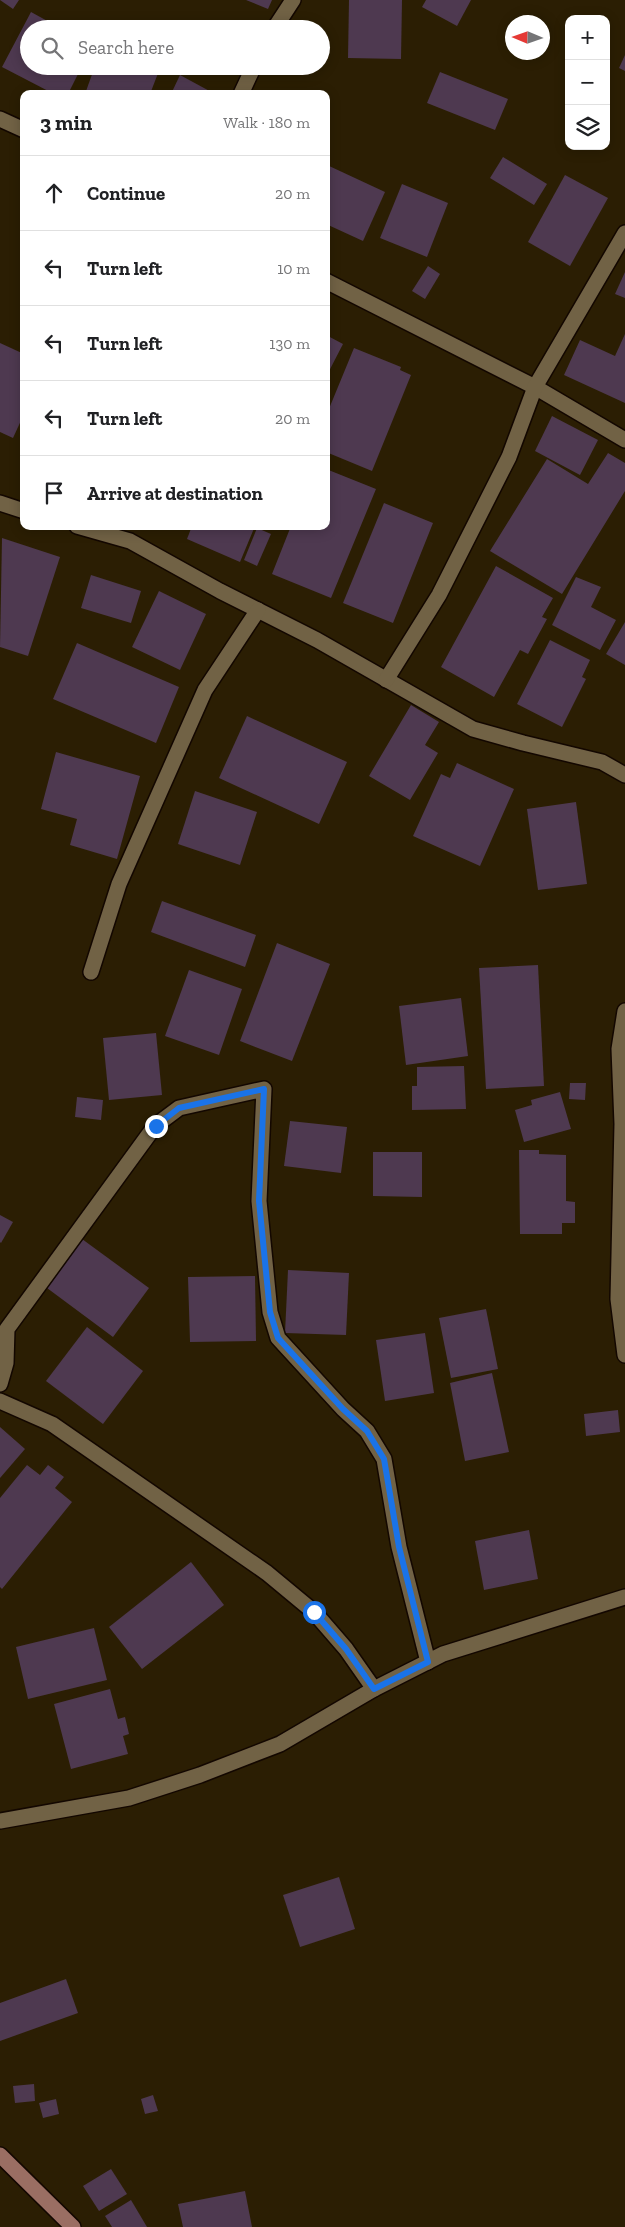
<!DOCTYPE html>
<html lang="en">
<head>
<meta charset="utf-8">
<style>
	body { margin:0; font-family:"Zilla Slab",serif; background:#f2f2f2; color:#202124 }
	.controls { position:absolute; right:15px; top:15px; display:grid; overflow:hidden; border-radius:10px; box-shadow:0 2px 12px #0003 }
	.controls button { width:45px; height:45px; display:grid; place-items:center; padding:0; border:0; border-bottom:1px solid #e0e0e0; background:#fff; color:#202124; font:25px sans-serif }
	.compass { position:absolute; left:505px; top:15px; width:45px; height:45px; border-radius:50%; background:#fff; box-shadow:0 2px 12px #0003; rotate:272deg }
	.stop { position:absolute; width:15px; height:15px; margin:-11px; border:4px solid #1a73e8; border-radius:50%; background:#fff }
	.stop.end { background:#1a73e8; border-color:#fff; box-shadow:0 1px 5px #0008 }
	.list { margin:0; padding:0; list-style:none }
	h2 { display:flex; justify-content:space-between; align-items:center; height:65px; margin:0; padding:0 20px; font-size:21px }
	h2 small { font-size:16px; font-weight:400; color:#757577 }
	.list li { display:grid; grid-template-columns:32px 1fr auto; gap:15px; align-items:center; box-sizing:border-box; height:75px; padding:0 20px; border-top:1px solid #e0e0e0 }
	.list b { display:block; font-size:19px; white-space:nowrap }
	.list em { font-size:16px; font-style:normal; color:#757577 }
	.icon { flex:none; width:28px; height:28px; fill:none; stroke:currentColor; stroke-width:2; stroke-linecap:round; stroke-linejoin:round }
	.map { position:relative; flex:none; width:625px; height:2227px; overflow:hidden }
	.search { position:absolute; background:#fff; box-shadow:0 2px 12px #0003; left:20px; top:20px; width:310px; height:55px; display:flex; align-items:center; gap:12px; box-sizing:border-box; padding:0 18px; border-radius:28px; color:#757577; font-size:19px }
	.panel { position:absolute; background:#fff; box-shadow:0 2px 12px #0003; left:20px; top:90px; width:310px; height:440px; border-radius:10px }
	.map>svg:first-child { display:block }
	.building { fill:#4e3950 }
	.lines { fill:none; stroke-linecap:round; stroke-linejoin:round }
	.street-casing { stroke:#130700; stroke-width:18 }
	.secondary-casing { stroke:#130700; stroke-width:18 }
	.street { stroke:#716245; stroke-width:15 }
	.secondary { stroke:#9a6e63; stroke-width:15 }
	.route { stroke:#1a73e8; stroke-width:6 }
</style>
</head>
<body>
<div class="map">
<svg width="625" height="2227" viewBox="0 0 625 2227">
	<rect width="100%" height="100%" fill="#2b1e03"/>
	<g class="building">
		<polygon points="0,0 19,0 13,9"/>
		<polygon points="246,0 272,0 268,9"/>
		<polygon points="349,0 402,0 401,59 348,58"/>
		<polygon points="426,0 471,0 457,26 422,7"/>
		<polygon points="31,12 62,29 29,29 29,66 82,66 68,94 54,94 2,67"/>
		<polygon points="625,55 625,71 619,68"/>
		<polygon points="95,66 155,66 160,68 150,94 85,94"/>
		<polygon points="440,72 508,99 495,130 427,103"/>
		<polygon points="180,75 215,94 171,94"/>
		<polygon points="503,157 547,184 534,205 490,178"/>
		<polygon points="327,165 385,192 363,241 326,224"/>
		<polygon points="565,175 608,198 570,266 528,242"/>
		<polygon points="402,184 448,203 427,257 380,238"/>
		<polygon points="428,266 440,274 425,299 412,291"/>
		<polygon points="625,272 625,298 615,294"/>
		<polygon points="625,334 625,403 564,375 580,340 615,356"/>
		<polygon points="326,335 343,344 326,377"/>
		<polygon points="0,343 24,354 24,414 13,438 0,432"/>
		<polygon points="354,348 401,367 400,370 411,375 372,471 326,452 326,416"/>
		<polygon points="552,416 598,440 580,475 535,451"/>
		<polygon points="608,453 625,463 625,491 562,594 490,551 547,459 588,484"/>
		<polygon points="326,469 376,489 331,598 272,574 291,526 326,526"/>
		<polygon points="384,503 433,523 393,623 343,603"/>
		<polygon points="192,526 255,526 240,562 187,539"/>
		<polygon points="257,528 271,534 257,566 244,560"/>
		<polygon points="2,538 60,557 28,656 0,647"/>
		<polygon points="496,566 553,598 542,617 547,619 528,654 520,650 494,697 441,667"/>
		<polygon points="91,575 141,591 131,623 81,608"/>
		<polygon points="576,577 601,587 591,607 616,620 600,650 552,625"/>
		<polygon points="159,591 206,614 180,670 132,647"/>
		<polygon points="625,622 625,665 606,654"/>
		<polygon points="550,640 590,660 582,677 586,679 562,727 517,704"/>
		<polygon points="77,643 179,687 156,743 53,699"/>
		<polygon points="411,705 439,722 425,745 438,753 410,800 369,776"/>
		<polygon points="247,716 347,762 319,824 219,778"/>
		<polygon points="56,752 140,776 117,859 70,845 77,819 41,809"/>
		<polygon points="457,763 514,789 480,866 413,836 441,774 450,778"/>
		<polygon points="195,791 257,812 240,865 178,844"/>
		<polygon points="576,802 587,884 538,890 527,809"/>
		<polygon points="162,901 256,935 245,967 151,932"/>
		<polygon points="277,943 330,964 292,1061 240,1041"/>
		<polygon points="538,965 544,1086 486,1089 479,968"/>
		<polygon points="189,970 242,989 219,1055 165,1036"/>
		<polygon points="461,998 468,1056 406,1065 399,1006"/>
		<polygon points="156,1033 162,1095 109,1100 103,1038"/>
		<polygon points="464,1066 466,1109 412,1110 412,1086 417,1086 417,1067"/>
		<polygon points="570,1083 586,1083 585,1100 569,1099"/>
		<polygon points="560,1092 571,1129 524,1142 515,1110 532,1105 531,1100"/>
		<polygon points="77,1097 103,1100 101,1120 75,1117"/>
		<polygon points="290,1121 347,1127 341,1173 284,1166"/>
		<polygon points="519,1150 539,1150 539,1154 566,1155 566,1201 575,1202 575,1223 562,1223 562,1234 520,1234"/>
		<polygon points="373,1152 422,1152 422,1197 373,1196"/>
		<polygon points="0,1215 13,1222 1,1243 0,1242"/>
		<polygon points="82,1239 149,1288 113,1337 47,1288"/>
		<polygon points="288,1270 349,1273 346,1335 285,1333"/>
		<polygon points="255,1276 256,1341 190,1342 188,1277"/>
		<polygon points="486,1309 498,1369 451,1378 439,1318"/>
		<polygon points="87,1327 143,1371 103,1424 46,1381"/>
		<polygon points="425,1333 434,1393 385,1401 376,1340"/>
		<polygon points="492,1373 509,1452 465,1461 450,1383"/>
		<polygon points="618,1410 620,1432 586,1436 584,1414"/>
		<polygon points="0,1427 25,1449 0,1478"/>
		<polygon points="27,1465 40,1475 48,1465 64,1477 55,1488 72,1502 2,1589 0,1587 0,1498"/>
		<polygon points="529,1530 538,1579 484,1590 475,1541"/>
		<polygon points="191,1562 224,1605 142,1669 109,1627"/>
		<polygon points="94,1628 107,1680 28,1699 16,1647"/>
		<polygon points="110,1689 118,1719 125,1717 129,1734 123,1736 128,1754 71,1769 54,1704"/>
		<polygon points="339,1877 355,1929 300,1947 283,1895"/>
		<polygon points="66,1979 78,2013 0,2041 0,2003"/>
		<polygon points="34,2084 35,2101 15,2103 13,2086"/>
		<polygon points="153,2095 158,2111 145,2114 141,2099"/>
		<polygon points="56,2099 59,2114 43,2118 39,2103"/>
		<polygon points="111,2169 127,2194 99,2211 83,2186"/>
		<polygon points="245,2191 252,2227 183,2227 178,2204"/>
		<polygon points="131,2200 147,2227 112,2227 105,2216"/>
	</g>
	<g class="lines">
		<g class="street-casing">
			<g id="street">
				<polyline points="274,29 293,0"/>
				<polyline points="241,94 254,66"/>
				<polyline points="0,119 24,130"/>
				<polyline points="326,281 535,387 625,440"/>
				<polyline points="0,503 24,511"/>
				<polyline points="77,526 130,541 220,591 317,640 473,729 523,743 602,762 625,775"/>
				<polyline points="386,680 439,595 509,457 535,387 625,233"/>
				<polyline points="91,972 119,884 205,690 258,610"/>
				<polyline points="625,1011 619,1049 622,1124 618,1299 625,1355"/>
				<polyline points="0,1384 6,1363 7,1329 155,1126 179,1108 264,1089 259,1201 270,1312 278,1338 343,1409 367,1431 384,1459 399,1547 428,1662"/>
				<polyline points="0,1401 52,1424 267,1573 314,1612 346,1649 374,1689"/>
				<polyline points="0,1821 129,1798 200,1775 280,1744 374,1689 443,1654 625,1597"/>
			</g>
		</g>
		<g class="secondary-casing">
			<polyline id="secondary" points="0,2155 73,2227"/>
		</g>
		<use href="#street" class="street"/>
		<use href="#secondary" class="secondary"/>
	</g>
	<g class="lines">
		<polyline class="route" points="156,1126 179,1108 264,1089 259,1201 270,1312 278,1338 343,1409 367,1431 384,1459 399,1547 428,1662 374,1689 346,1649 314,1612"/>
	</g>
</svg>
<div class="controls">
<button>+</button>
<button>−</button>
<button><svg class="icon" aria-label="layers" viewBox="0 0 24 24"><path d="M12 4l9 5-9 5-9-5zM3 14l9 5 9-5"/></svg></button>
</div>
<svg class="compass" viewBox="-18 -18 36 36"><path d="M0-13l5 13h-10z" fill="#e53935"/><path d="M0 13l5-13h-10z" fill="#757577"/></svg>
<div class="stop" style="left:314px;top:1612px"></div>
<div class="stop end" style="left:156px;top:1126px"></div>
<div class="search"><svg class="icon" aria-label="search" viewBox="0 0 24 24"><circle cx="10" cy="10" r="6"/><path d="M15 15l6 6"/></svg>Search here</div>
<section class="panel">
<h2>3 min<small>Walk · 180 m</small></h2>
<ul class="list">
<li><svg class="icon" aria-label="ahead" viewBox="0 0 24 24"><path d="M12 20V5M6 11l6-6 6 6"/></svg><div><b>Continue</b></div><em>20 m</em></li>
<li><svg class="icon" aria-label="left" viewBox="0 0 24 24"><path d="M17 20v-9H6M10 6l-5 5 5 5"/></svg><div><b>Turn left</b></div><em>10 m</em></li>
<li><svg class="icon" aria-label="left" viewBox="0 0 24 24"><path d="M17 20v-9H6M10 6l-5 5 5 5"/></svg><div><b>Turn left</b></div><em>130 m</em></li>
<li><svg class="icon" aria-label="left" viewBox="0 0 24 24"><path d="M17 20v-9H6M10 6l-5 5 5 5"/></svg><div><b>Turn left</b></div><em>20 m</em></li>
<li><svg class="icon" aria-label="arrive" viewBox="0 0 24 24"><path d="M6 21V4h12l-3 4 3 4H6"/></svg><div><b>Arrive at destination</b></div></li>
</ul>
</section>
</div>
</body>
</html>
